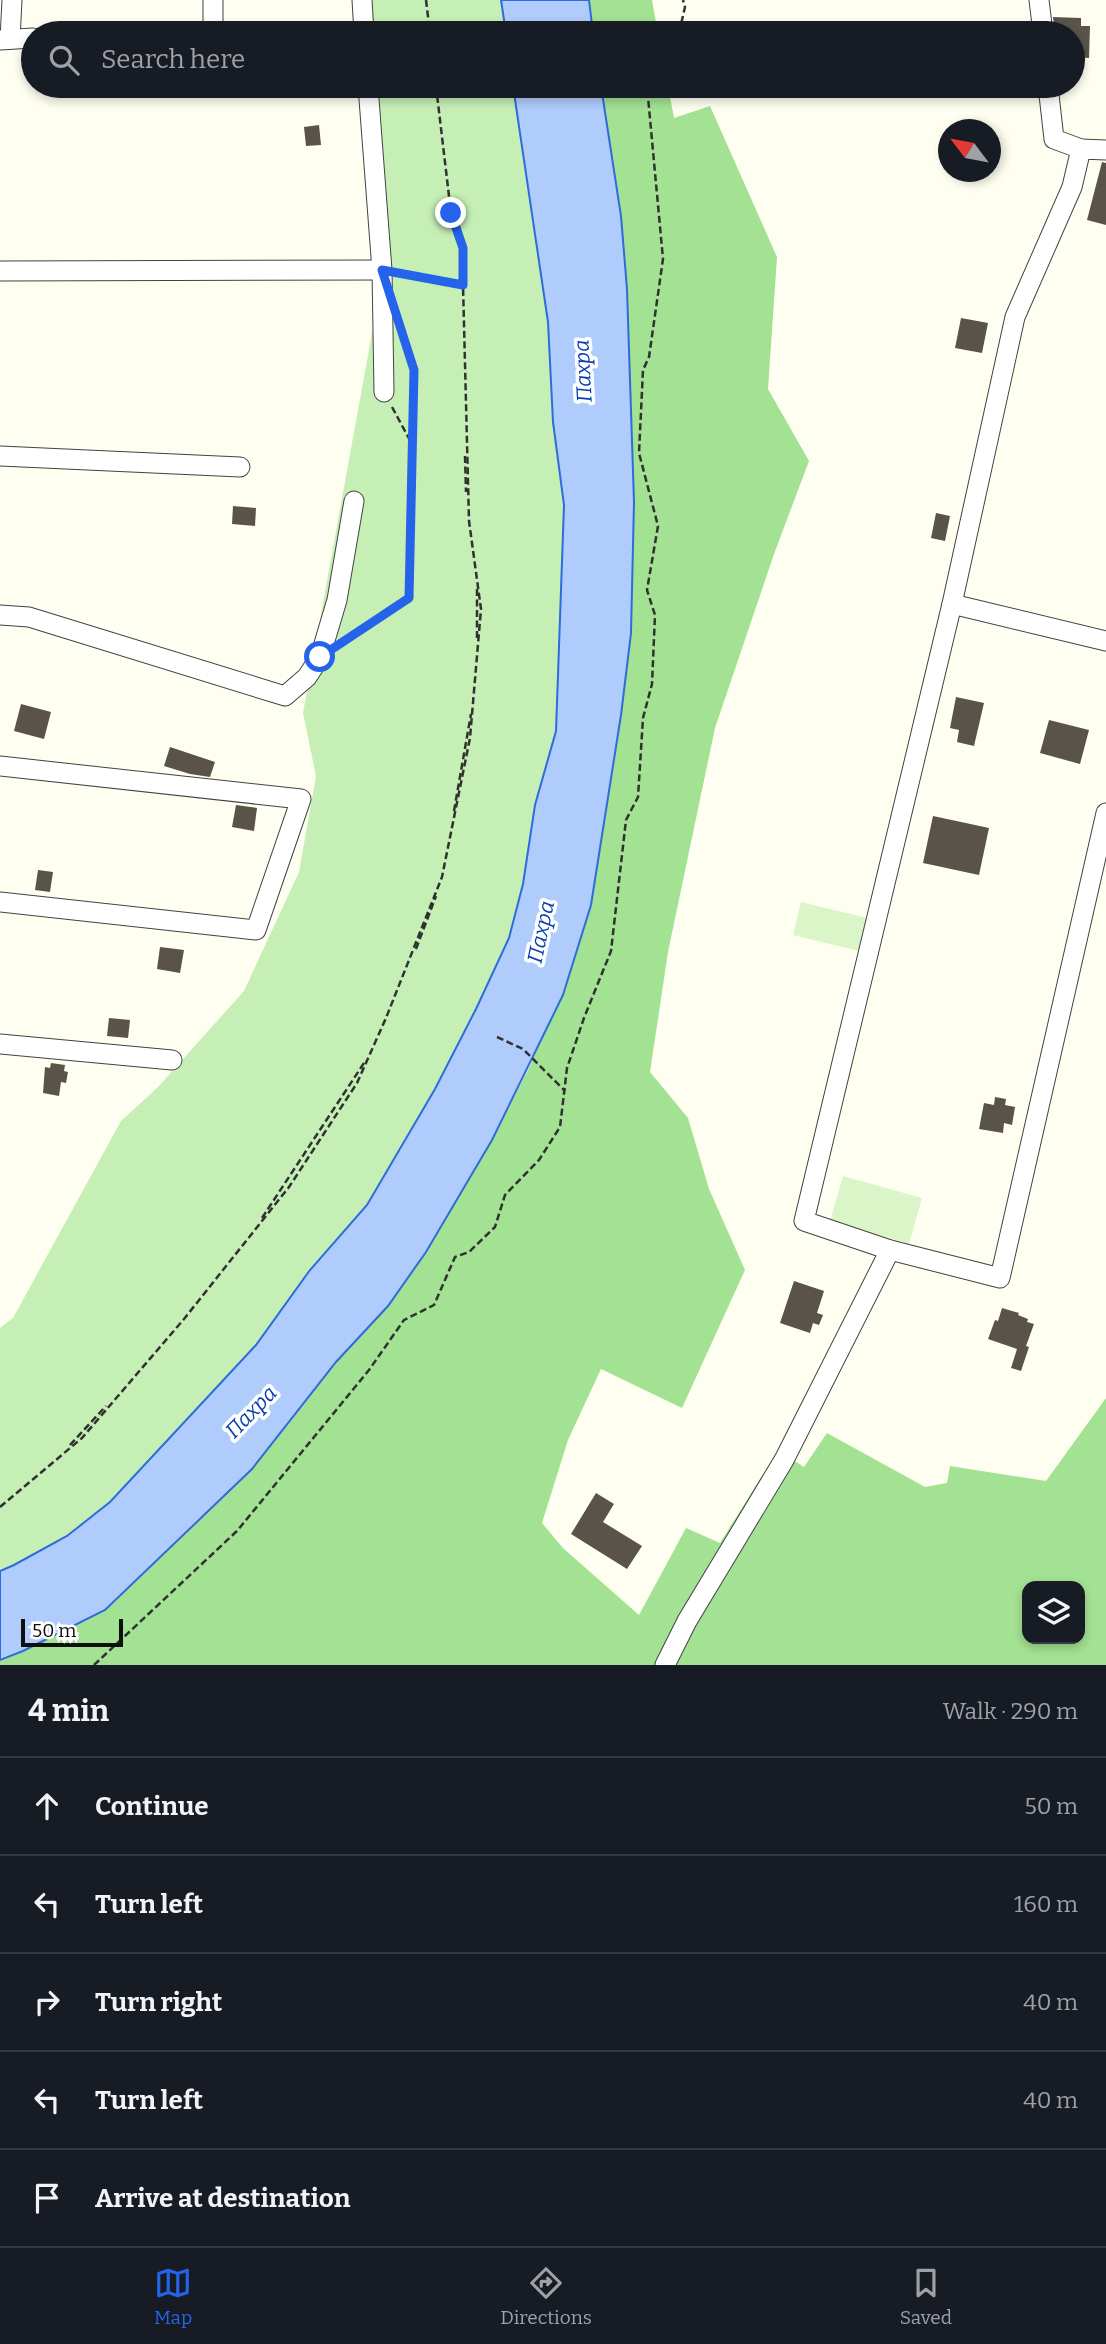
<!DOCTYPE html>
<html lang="en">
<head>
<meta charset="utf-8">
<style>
	body { margin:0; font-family:Bitter,serif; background:#242831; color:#f1f3f6 }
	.controls { position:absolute; right:21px; bottom:21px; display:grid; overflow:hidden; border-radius:14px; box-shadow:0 4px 10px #0003 }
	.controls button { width:63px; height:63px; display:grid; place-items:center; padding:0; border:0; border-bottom:2px solid #363941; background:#171b24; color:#f1f3f6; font:35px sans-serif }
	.compass { position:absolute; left:938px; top:119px; width:63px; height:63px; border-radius:50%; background:#171b24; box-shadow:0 4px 10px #0003; rotate:302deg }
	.scale { position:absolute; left:21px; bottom:18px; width:102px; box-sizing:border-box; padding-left:7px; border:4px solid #0f0f0f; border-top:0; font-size:19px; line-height:24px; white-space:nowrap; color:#0f0f0f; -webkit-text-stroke:5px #fff; paint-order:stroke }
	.stop { position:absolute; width:21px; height:21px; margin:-16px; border:5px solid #2563eb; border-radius:50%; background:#fff }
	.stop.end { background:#2563eb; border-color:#fff; box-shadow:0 2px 7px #0008 }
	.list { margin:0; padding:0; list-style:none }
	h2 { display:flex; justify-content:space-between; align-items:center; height:91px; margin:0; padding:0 28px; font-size:30px }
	h2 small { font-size:23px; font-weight:400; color:#9ea1a6 }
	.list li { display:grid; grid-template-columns:46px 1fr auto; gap:21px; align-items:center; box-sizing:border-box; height:98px; padding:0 28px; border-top:2px solid #363941 }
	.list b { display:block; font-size:26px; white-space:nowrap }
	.list em { font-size:23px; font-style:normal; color:#9ea1a6 }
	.icon { flex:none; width:38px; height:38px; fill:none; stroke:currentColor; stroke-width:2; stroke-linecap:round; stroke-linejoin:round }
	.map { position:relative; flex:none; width:1106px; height:1665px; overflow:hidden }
	.search { position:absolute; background:#171b24; box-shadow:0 4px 10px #0003; left:21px; right:21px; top:21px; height:77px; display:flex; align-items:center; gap:18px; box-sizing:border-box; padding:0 24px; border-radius:38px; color:#9ea1a6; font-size:26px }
	.sheet { height:581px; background:#171b24 }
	nav { display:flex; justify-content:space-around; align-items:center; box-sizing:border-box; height:98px; border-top:2px solid #363941; background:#171b24; font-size:19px; color:#9ea1a6 }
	nav a { display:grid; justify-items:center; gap:4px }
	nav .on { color:#2563eb }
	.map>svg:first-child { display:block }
	.green { fill:#c5efb5 }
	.forest { fill:#a3e193; fill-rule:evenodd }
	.pitch { fill:#daf5c8 }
	.water { fill:#afccfd; stroke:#2e6bdc; stroke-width:2 }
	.building { fill:#59534a }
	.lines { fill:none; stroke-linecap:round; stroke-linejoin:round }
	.minor-casing { stroke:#424242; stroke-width:21 }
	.path { stroke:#313131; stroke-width:2.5; stroke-dasharray:7 3.5; stroke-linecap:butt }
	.minor { stroke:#fff; stroke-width:19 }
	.route { stroke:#2563eb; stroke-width:9 }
	.labels { text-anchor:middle; stroke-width:7; stroke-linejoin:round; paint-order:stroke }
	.water-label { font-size:21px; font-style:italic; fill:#093eb0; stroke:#fff }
</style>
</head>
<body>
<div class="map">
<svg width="1106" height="1665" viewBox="0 0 1106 1665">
	<rect width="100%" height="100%" fill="#fefff1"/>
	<g class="green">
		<polygon points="354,0 501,0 506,33 357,33"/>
		<polygon points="362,86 513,86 548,322 553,422 564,505 556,731 535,804 523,884 509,938 477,1009 435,1089 367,1205 310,1270 256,1345 110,1501 67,1536 14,1565 0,1571 0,1328 13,1318 121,1121 158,1087 244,991 299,872 316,776 303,713 380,289"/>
	</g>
	<g class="forest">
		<polygon points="589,0 652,0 658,33 593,33"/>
		<path d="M601 86H668L674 118 710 106 777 257 768 389 809 461 774 554 715 728 668 952 650 1072 688 1118 709 1189 745 1270 682 1408 601 1369 568 1440 542 1523 563 1548 639 1615 686 1528 720 1543 778 1450 804 1467 827 1433 925 1487 947 1483 950 1466 1046 1481 1106 1398V1665H0V1660L23 1651 105 1610 252 1469 336 1362 388 1306 426 1252 492 1140 531 1064 607 804 631 633 634 502 627 289 621 216ZM1027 1586H1080V1639H1027Z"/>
	</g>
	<g class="pitch">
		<polygon points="801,902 867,918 859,951 793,935"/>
		<polygon points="843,1176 922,1198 909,1244 830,1221"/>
	</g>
	<g class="water">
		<polygon points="501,0 589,0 593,33 506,33"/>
		<polygon points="513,86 601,86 621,216 627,289 634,502 631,633 621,715 591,905 563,995 492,1140 426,1252 388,1306 336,1362 252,1469 105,1610 23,1651 0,1660 0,1571 14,1565 67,1536 110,1502 256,1345 310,1270 367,1205 435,1089 476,1009 509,938 523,884 535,805 556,731 564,505 553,422 548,322"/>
	</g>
	<g class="building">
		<polygon points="1053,17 1081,18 1081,26 1090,26 1089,58 1073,57 1073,33 1055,33"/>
		<polygon points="319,125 321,145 306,146 304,127"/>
		<polygon points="1102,162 1106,163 1106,225 1087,220"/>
		<polygon points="961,318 988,323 982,353 955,348"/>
		<polygon points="233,506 256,508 255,526 232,524"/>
		<polygon points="936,513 950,516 945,541 931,538"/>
		<polygon points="956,697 984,703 974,746 957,742 959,730 950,728"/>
		<polygon points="21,704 51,712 44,739 14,731"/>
		<polygon points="1049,720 1089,730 1080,764 1040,753"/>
		<polygon points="170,747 215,762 210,777 190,774 164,766"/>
		<polygon points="236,805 257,808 254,831 232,827"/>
		<polygon points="933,816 989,828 979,875 923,863"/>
		<polygon points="38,870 53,872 50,892 35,890"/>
		<polygon points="160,947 184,950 180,973 157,969"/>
		<polygon points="109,1018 130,1020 128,1038 107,1036"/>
		<polygon points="51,1063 65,1065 64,1071 68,1072 66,1083 61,1082 59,1096 43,1093 45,1067 50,1068"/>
		<polygon points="995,1097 1006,1099 1005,1105 1015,1107 1012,1125 1004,1123 1003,1133 979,1129 984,1103 994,1105"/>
		<polygon points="794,1281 824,1291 817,1313 823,1315 819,1325 813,1323 810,1333 780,1323"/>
		<polygon points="1002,1308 1019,1313 1018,1315 1028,1319 1027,1322 1034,1324 1026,1346 1029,1347 1021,1371 1011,1368 1017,1349 988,1339 995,1320 998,1321"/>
		<polygon points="596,1493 614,1504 603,1522 642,1546 627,1569 571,1534"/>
	</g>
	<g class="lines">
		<g class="minor-casing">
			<g id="minor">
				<polyline points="362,0 364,33"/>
				<polyline points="1039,0 1043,33"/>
				<polyline points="213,33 213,0"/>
				<polyline points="10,39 12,0"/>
				<polyline points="0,40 33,38"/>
				<polyline points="368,86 382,270 384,392"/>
				<polyline points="1048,86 1054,139 1081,149"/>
				<polyline points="1106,150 1081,149 1072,187 1015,317 952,604 804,1221 890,1250 1000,1278 1106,813"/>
				<polyline points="0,271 382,270"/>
				<polyline points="0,456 240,467"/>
				<polyline points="952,604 1106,641"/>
				<polyline points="0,615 29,617 285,696 307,677 320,657 337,600 354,501"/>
				<polyline points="0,766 301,799 256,930 0,902"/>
				<polyline points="0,1044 172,1060"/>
				<polyline points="665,1665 687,1621 784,1460 890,1250"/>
			</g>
		</g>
		<g class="path">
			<polyline points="426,0 430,33"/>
			<polyline points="679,33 685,7 683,0"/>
			<polyline points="397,273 463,285 463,248 451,213 436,86"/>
			<polyline points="392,407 412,444"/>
			<polyline points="465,456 466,492"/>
			<polyline points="477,638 477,589"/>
			<polyline points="341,643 409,598 414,370 401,329"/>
			<polyline points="454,811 471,714"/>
			<polyline points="416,949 436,896"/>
			<polyline points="497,1037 523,1049 565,1091"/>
			<polyline points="262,1218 364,1063"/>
			<polyline points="70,1445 106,1406"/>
			<polyline points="0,1507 82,1438 184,1319 289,1187 357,1083 386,1018 442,877 470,738 481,609 469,521 463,285"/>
			<polyline points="94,1665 237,1531 369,1370 404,1320 434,1305 455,1257 469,1252 495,1227 505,1195 539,1160 560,1127 567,1068 584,1018 611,951 626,820 638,797 643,718 652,684 655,615 647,590 658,526 639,453 643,370 649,357 663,259 648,97 652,86"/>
		</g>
		<use href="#minor" class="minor"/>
	</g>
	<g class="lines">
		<polyline class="route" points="320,657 409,598 414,370 382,270 463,285 463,248 451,213"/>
	</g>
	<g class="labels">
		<g class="water-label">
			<text transform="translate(583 371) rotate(-93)" y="7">Пахра</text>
			<text transform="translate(541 932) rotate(-78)" y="7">Пахра</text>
			<text transform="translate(251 1412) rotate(-46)" y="7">Пахра</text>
		</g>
	</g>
</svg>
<div class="controls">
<button><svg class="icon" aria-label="layers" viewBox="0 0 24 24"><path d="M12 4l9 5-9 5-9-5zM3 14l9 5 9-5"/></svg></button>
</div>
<svg class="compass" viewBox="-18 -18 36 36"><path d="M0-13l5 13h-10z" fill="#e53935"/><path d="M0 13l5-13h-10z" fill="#9ea1a6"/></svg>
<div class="scale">50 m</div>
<div class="stop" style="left:320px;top:657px"></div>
<div class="stop end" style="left:451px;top:213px"></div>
<div class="search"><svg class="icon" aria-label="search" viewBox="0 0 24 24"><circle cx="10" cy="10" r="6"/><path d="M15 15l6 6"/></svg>Search here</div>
</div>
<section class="sheet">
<h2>4 min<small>Walk · 290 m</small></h2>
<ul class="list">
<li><svg class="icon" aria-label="ahead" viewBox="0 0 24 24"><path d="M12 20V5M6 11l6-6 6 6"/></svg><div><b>Continue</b></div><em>50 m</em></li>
<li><svg class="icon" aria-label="left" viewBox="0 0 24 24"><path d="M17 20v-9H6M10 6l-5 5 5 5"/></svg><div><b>Turn left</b></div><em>160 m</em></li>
<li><svg class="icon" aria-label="right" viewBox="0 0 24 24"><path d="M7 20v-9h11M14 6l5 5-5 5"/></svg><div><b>Turn right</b></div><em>40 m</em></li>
<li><svg class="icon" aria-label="left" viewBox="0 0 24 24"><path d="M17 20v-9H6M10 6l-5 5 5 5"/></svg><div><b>Turn left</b></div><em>40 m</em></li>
<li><svg class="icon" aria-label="arrive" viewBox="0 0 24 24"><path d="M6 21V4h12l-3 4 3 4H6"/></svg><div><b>Arrive at destination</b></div></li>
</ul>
</section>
<nav>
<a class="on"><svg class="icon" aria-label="map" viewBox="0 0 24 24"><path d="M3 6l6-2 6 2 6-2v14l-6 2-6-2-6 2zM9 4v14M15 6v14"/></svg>Map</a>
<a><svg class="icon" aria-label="directions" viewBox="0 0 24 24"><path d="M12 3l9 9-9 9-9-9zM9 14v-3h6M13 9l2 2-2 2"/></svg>Directions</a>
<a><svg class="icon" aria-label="saved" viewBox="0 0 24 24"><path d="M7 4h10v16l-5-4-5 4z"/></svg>Saved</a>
</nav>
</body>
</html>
